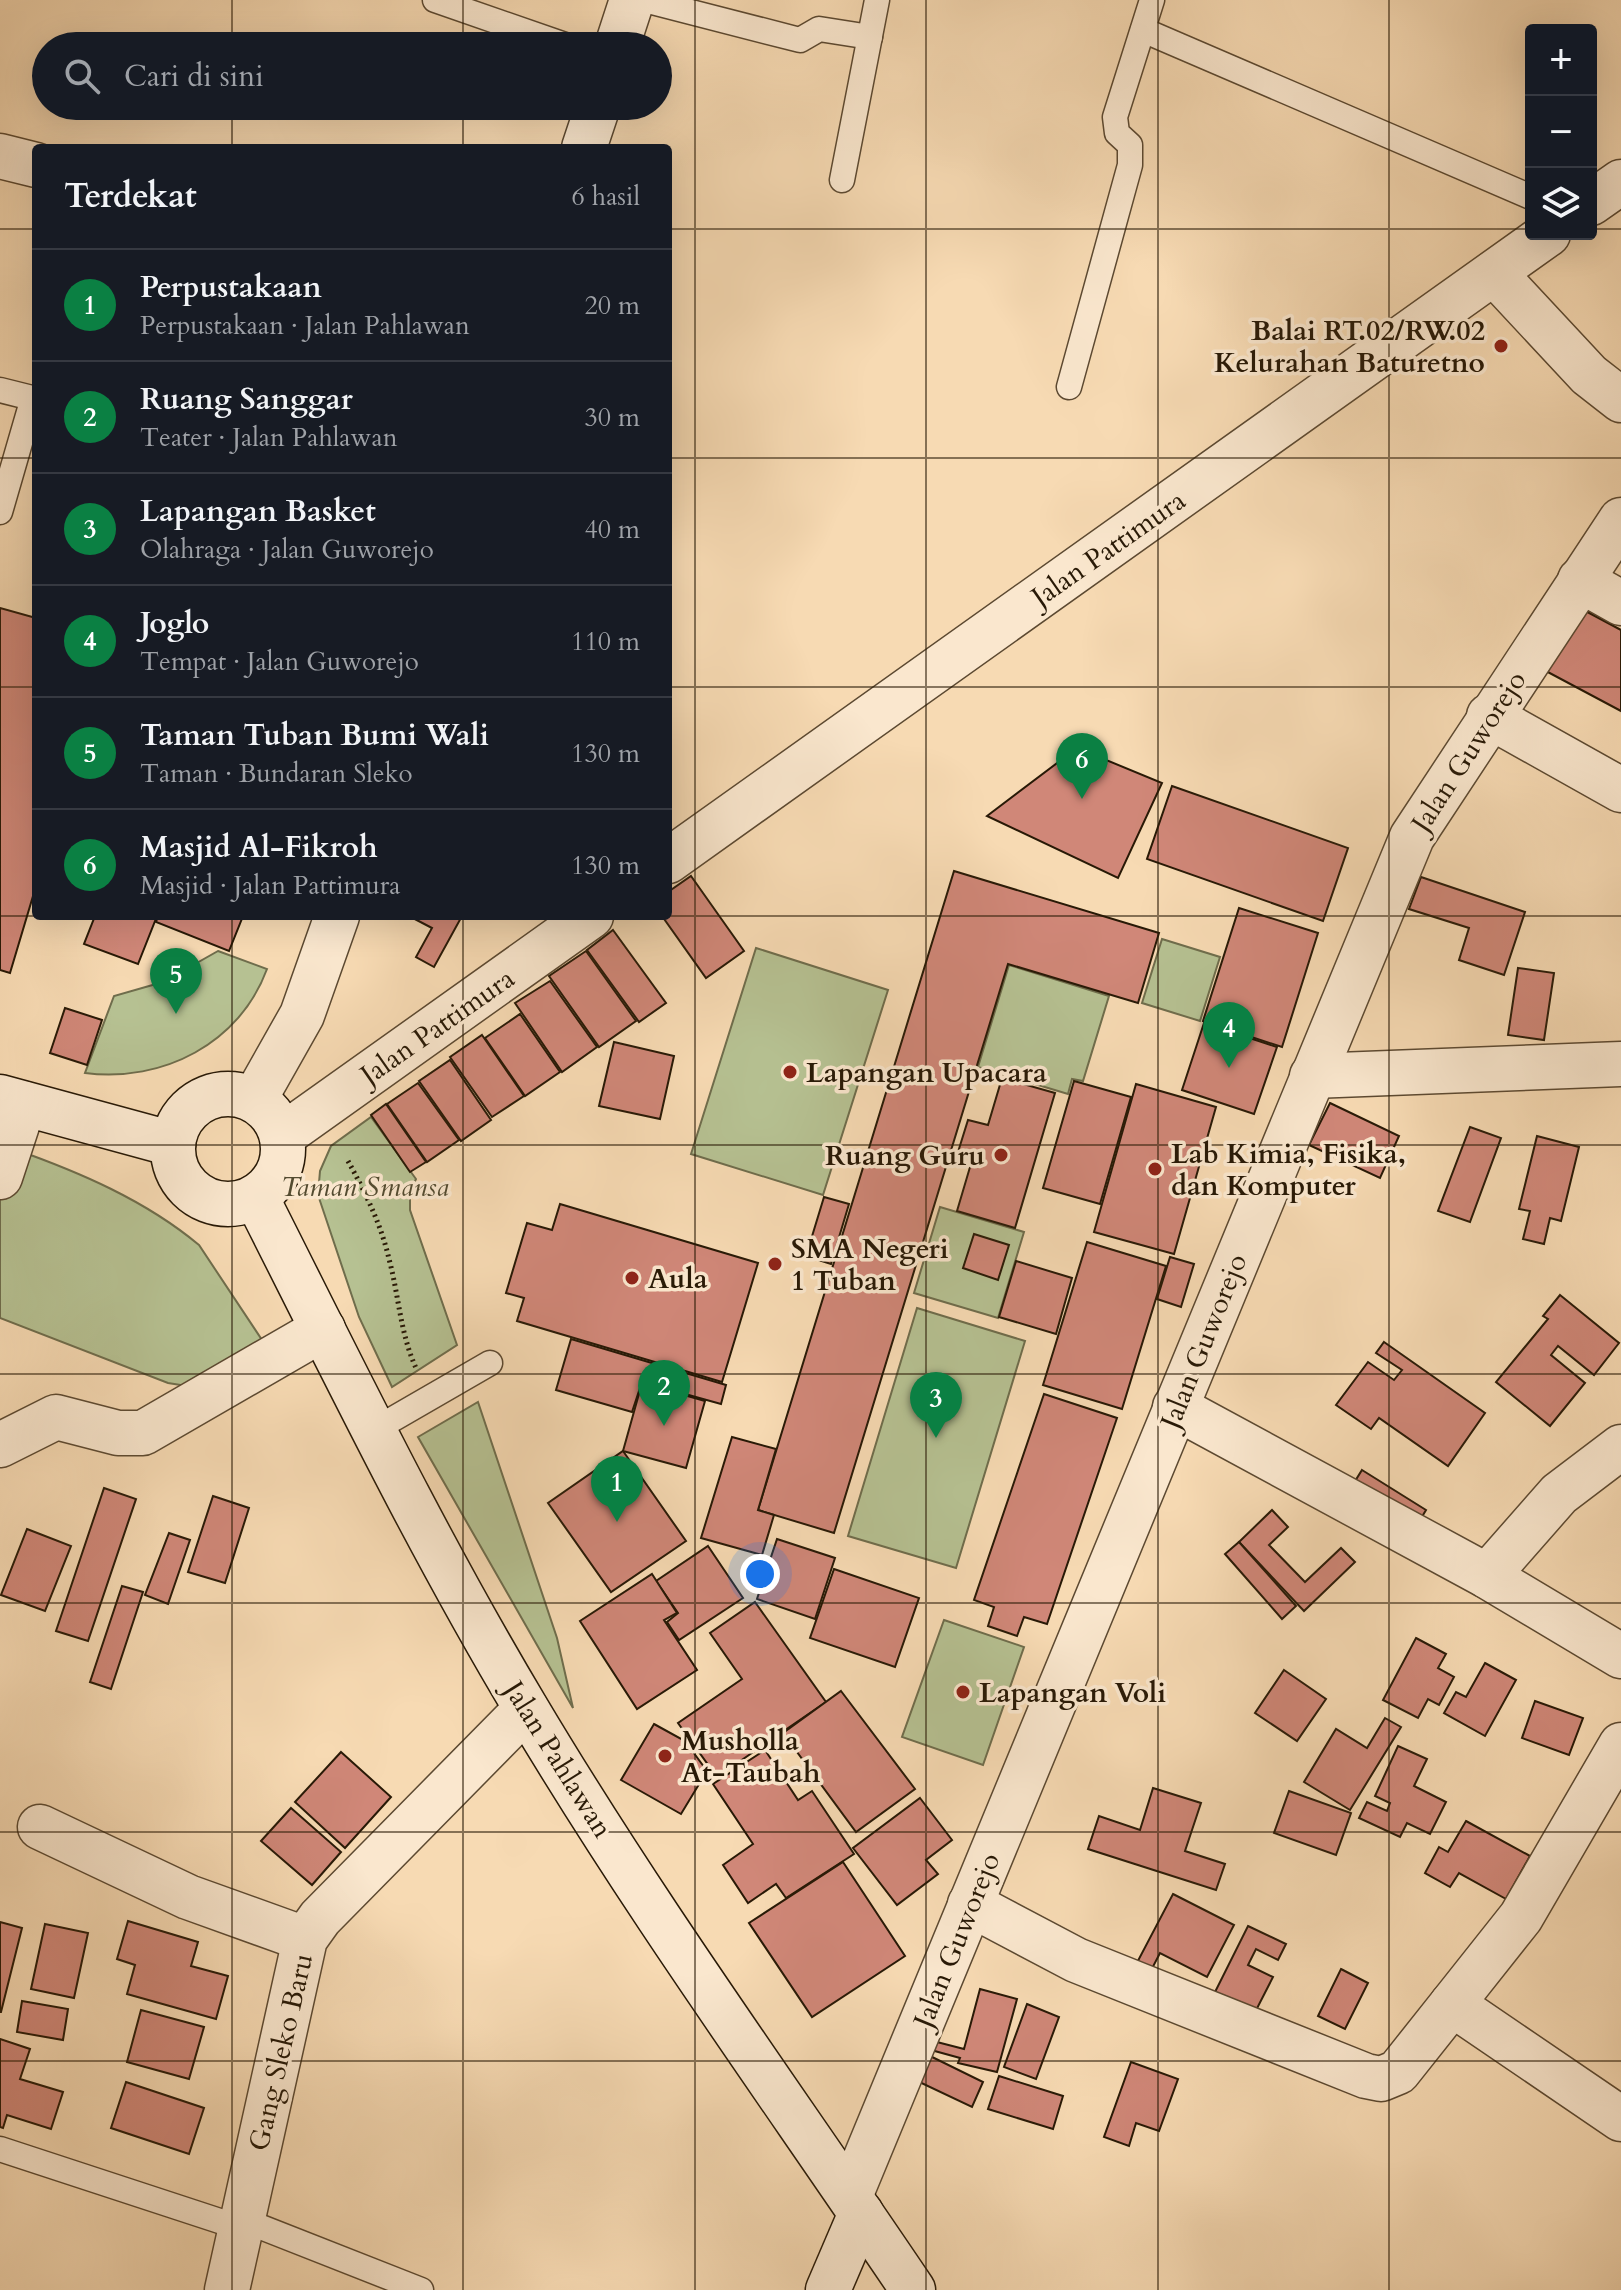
<!DOCTYPE html>
<html lang="id">
<head>
<meta charset="utf-8">
<style>
	body { margin:0; font-family:Cardo,serif; background:#20242c; color:#f1f3f6 }
	.controls { position:absolute; right:24px; top:24px; display:grid; overflow:hidden; border-radius:8px; box-shadow:0 8px 32px #0002 }
	.controls button { width:72px; height:72px; display:grid; place-items:center; padding:0; border:0; border-bottom:2px solid #363941; background:#171b24; color:#f1f3f6; font:40px sans-serif }
	.you { position:absolute; left:760px; top:1574px; width:28px; height:28px; margin:-20px; border:6px solid #fff; border-radius:50%; background:#1a73e8; box-shadow:0 0 0 12px #1a73e833 }
	.badge { display:grid; place-items:center; width:52px; height:52px; border-radius:50%; background:#0b8043; color:#fff; font-size:26px; font-weight:700 }
	.pin { position:absolute; translate:-50% -66px; filter:drop-shadow(0 2px 4px #0008) }
	.pin::after { content:''; position:absolute; top:42px; width:28px; height:24px; background:inherit; clip-path:polygon(0 0,100% 0,50% 100%) }
	.list { margin:0; padding:0; list-style:none }
	h2 { display:flex; justify-content:space-between; align-items:center; height:104px; margin:0; padding:0 32px; font-size:34px }
	h2 small { font-size:26px; font-weight:400; color:#9ea1a6 }
	.list li { display:grid; grid-template-columns:52px 1fr auto; gap:24px; align-items:center; box-sizing:border-box; height:112px; padding:0 32px; border-top:2px solid #363941 }
	.list b { display:block; font-size:30px; white-space:nowrap }
	.list p { margin:0; font-size:26px; white-space:nowrap; color:#9ea1a6 }
	.list em { font-size:26px; font-style:normal; color:#9ea1a6 }
	.icon { flex:none; width:44px; height:44px; fill:none; stroke:currentColor; stroke-width:2; stroke-linecap:round; stroke-linejoin:round }
	.map { position:relative; flex:none; width:1621px; height:2290px; overflow:hidden }
	.search { position:absolute; background:#171b24; box-shadow:0 8px 32px #0002; left:32px; top:32px; width:640px; height:88px; display:flex; align-items:center; gap:20px; box-sizing:border-box; padding:0 28px; border-radius:44px; color:#9ea1a6; font-size:30px }
	.panel { position:absolute; background:#171b24; box-shadow:0 8px 32px #0002; left:32px; top:144px; width:640px; height:776px; border-radius:8px }
	.map>svg:first-child { display:block }
	.green { fill:#b6c192; stroke:#6f6d4c; stroke-width:2 }
	.building { fill:#d08778; stroke:#281906; stroke-width:2 }
	.lines { fill:none; stroke-linecap:round; stroke-linejoin:round }
	.service-casing { stroke:#5c4931; stroke-width:27 }
	.minor-casing { stroke:#5c4931; stroke-width:47 }
	.tertiary-casing { stroke:#5c4931; stroke-width:47 }
	.secondary-casing { stroke:#281906; stroke-width:47 }
	.path { stroke:#281906; stroke-width:5; stroke-dasharray:2 4; stroke-linecap:butt }
	.service { stroke:#fae7ce; stroke-width:24 }
	.minor { stroke:#fae7ce; stroke-width:44 }
	.tertiary { stroke:#fae7ce; stroke-width:44 }
	.secondary { stroke:#fae7ce; stroke-width:44 }
	.grid { fill:none; stroke:#281906; stroke-width:2; stroke-opacity:0.55 }
	.poi-dot { fill:#8f2418; stroke:#fae7ce; stroke-width:3 }
	.labels { text-anchor:middle; stroke-width:7; stroke-linejoin:round; paint-order:stroke }
	.poi-label { font-size:28px; font-weight:bold; fill:#281906; stroke:#fae7ce; text-anchor:start }
	.street-label { font-size:28px; fill:#281906; stroke:#fae7ce }
	.park-label { font-size:28px; font-style:italic; fill:#534b30; stroke:#fae7ce }
</style>
</head>
<body>
<div class="map">
<svg width="1621" height="2290" viewBox="0 0 1621 2290">
	<rect width="100%" height="100%" fill="#f7dab3"/>
	<filter id="stains"><feTurbulence type="fractalNoise" baseFrequency=".0025" numOctaves="4"/><feColorMatrix values="0 0 0 0 .2 0 0 0 0 .09 0 0 0 0 .02 0 0 0 .5 -.17"/></filter>
	<radialGradient id="worn" r=".72"><stop offset=".6" stop-color="#630" stop-opacity="0"/><stop offset="1" stop-color="#630" stop-opacity=".3"/></radialGradient>
	<g class="green">
		<polygon points="1162,939 1220,957 1200,1021 1142,1003"/>
		<polygon points="756,948 888,990 823,1195 691,1154"/>
		<path d="M218 951 267 969C240 1043 163 1083 85 1073L114 996 163 982Z"/>
		<polygon points="1009,965 1109,996 1083,1081 1072,1079 1068,1094 978,1067"/>
		<polygon points="371,1117 416,1179 410,1191 410,1210 457,1345 392,1387 359,1317 318,1195 320,1171 331,1146"/>
		<path d="M14 1149C79 1172 145 1200 199 1245L272 1355 193 1387 168 1383 0 1318V1192Z"/>
		<polygon points="940,1207 1024,1232 998,1318 914,1293"/>
		<polygon points="917,1308 1025,1341 956,1568 848,1536"/>
		<polygon points="478,1402 557,1638 573,1708 418,1437"/>
		<polygon points="944,1620 1024,1647 983,1765 902,1737"/>
	</g>
	<g class="building">
		<polygon points="1578,607 1621,630 1621,711 1544,670"/>
		<polygon points="0,608 36,618 36,886 10,973 0,970"/>
		<polygon points="1077,748 1162,783 1118,878 987,816"/>
		<polygon points="1172,786 1348,848 1323,921 1147,859"/>
		<polygon points="954,871 1159,933 1138,1003 1008,964 834,1533 758,1510"/>
		<polygon points="691,876 744,951 706,978 662,916 668,916 668,892"/>
		<polygon points="1421,877 1525,912 1504,975 1459,960 1469,928 1409,909"/>
		<polygon points="1239,908 1318,933 1282,1047 1203,1021"/>
		<polygon points="95,916 157,916 138,964 84,944"/>
		<polygon points="158,916 243,916 229,951 156,922"/>
		<polygon points="409,916 462,916 434,967 416,957 432,928"/>
		<polygon points="613,930 666,1003 639,1022 587,950"/>
		<polygon points="586,951 636,1021 599,1047 549,976"/>
		<polygon points="1518,968 1554,973 1544,1040 1508,1035"/>
		<polygon points="550,981 597,1047 562,1072 515,1003"/>
		<polygon points="65,1008 102,1020 87,1065 50,1053"/>
		<polygon points="520,1014 560,1072 525,1096 485,1038"/>
		<polygon points="1204,1023 1277,1047 1254,1114 1182,1090"/>
		<polygon points="482,1035 524,1096 492,1117 450,1057"/>
		<polygon points="614,1042 674,1056 660,1119 599,1106"/>
		<polygon points="450,1060 491,1120 461,1141 419,1081"/>
		<polygon points="1002,1078 1055,1093 1015,1228 957,1211 973,1157 958,1152 968,1120 988,1125"/>
		<polygon points="1074,1081 1131,1097 1100,1204 1043,1188"/>
		<polygon points="418,1083 459,1140 427,1162 387,1104"/>
		<polygon points="1136,1084 1216,1107 1174,1254 1094,1232"/>
		<polygon points="1330,1103 1399,1136 1380,1178 1309,1145"/>
		<polygon points="386,1104 426,1162 410,1172 371,1115"/>
		<polygon points="1470,1127 1501,1138 1470,1222 1438,1211"/>
		<polygon points="1537,1136 1579,1147 1561,1221 1550,1218 1544,1244 1523,1239 1530,1211 1519,1209"/>
		<polygon points="824,1197 849,1204 831,1264 806,1256"/>
		<polygon points="560,1204 758,1263 722,1382 517,1321 524,1298 506,1293 527,1223 552,1230"/>
		<polygon points="974,1234 1009,1245 998,1280 963,1268"/>
		<polygon points="1087,1242 1166,1266 1122,1409 1043,1385"/>
		<polygon points="1170,1257 1194,1264 1181,1307 1157,1299"/>
		<polygon points="1016,1261 1072,1278 1056,1334 999,1317"/>
		<polygon points="1560,1295 1619,1343 1594,1375 1558,1346 1551,1355 1585,1383 1550,1426 1496,1382 1548,1319 1543,1316"/>
		<polygon points="571,1339 726,1385 721,1404 642,1382 632,1412 556,1390"/>
		<polygon points="1384,1342 1485,1413 1448,1466 1379,1418 1371,1429 1336,1405 1368,1362 1394,1380 1402,1370 1376,1353"/>
		<polygon points="642,1383 705,1401 686,1468 623,1451"/>
		<polygon points="1044,1394 1117,1418 1047,1624 1024,1617 1017,1636 988,1626 994,1607 974,1600"/>
		<polygon points="732,1437 776,1449 758,1510 774,1515 762,1555 701,1538"/>
		<polygon points="623,1451 686,1541 611,1592 548,1503"/>
		<polygon points="1362,1470 1426,1510 1411,1535 1347,1494"/>
		<polygon points="104,1488 136,1499 88,1641 56,1631"/>
		<polygon points="213,1496 249,1508 225,1583 188,1572"/>
		<polygon points="1272,1510 1288,1527 1269,1545 1305,1582 1341,1548 1355,1562 1304,1611 1239,1542"/>
		<polygon points="27,1529 71,1546 45,1611 1,1595"/>
		<polygon points="169,1533 190,1540 168,1604 145,1595"/>
		<polygon points="777,1539 835,1558 815,1619 757,1599"/>
		<polygon points="1239,1542 1296,1606 1282,1619 1225,1554"/>
		<polygon points="708,1546 743,1598 679,1640 667,1622 678,1613 656,1581"/>
		<polygon points="834,1569 919,1598 895,1667 810,1638"/>
		<polygon points="652,1574 677,1613 664,1620 697,1670 637,1709 580,1621"/>
		<polygon points="122,1586 143,1592 111,1689 90,1682"/>
		<polygon points="755,1602 826,1702 717,1777 678,1723 742,1679 710,1633"/>
		<polygon points="1416,1638 1446,1654 1438,1668 1454,1677 1439,1705 1428,1699 1418,1718 1383,1700"/>
		<polygon points="1485,1663 1516,1680 1485,1736 1444,1713 1456,1692 1466,1697"/>
		<polygon points="1284,1670 1326,1699 1297,1741 1255,1713"/>
		<polygon points="841,1691 915,1789 856,1832 783,1733"/>
		<polygon points="1535,1701 1583,1718 1569,1755 1522,1738"/>
		<polygon points="1385,1718 1401,1727 1350,1810 1304,1782 1336,1729 1367,1748"/>
		<polygon points="654,1724 685,1741 707,1771 681,1814 621,1780"/>
		<polygon points="1398,1746 1427,1759 1414,1786 1446,1802 1430,1834 1407,1823 1400,1837 1359,1818 1367,1802 1387,1811 1390,1803 1375,1796"/>
		<polygon points="765,1750 798,1800 812,1791 854,1854 786,1898 776,1884 748,1903 723,1865 753,1844 713,1784"/>
		<polygon points="341,1752 391,1797 345,1848 295,1802"/>
		<polygon points="1153,1788 1201,1803 1185,1851 1225,1864 1216,1890 1088,1849 1099,1816 1140,1830"/>
		<polygon points="1289,1791 1351,1813 1336,1855 1274,1833"/>
		<polygon points="920,1798 952,1840 926,1860 938,1874 897,1905 853,1848"/>
		<polygon points="291,1808 341,1852 312,1885 261,1841"/>
		<polygon points="1466,1821 1530,1856 1506,1899 1459,1873 1450,1887 1425,1873 1439,1847 1448,1852"/>
		<polygon points="843,1862 905,1956 812,2017 749,1923"/>
		<polygon points="1173,1894 1234,1925 1207,1977 1160,1953 1145,1982 1131,1974"/>
		<polygon points="128,1921 198,1942 191,1966 228,1976 216,2019 127,1994 135,1965 117,1959"/>
		<polygon points="0,1922 22,1928 1,2012 0,2012"/>
		<polygon points="45,1924 88,1933 74,1998 31,1989"/>
		<polygon points="1248,1926 1286,1944 1278,1960 1256,1949 1248,1965 1273,1977 1248,2026 1208,2006"/>
		<polygon points="1341,1969 1368,1983 1345,2029 1318,2016"/>
		<polygon points="980,1989 1017,1999 997,2072 958,2063 960,2058 931,2050 933,2041 964,2049"/>
		<polygon points="22,2001 68,2009 63,2040 17,2032"/>
		<polygon points="1027,2004 1059,2017 1036,2079 1004,2067"/>
		<polygon points="141,2010 204,2027 189,2079 127,2062"/>
		<polygon points="0,2039 30,2049 20,2079 63,2092 51,2129 7,2115 3,2128 0,2127"/>
		<polygon points="926,2054 983,2082 972,2107 913,2079"/>
		<polygon points="1131,2062 1178,2079 1159,2131 1136,2123 1129,2146 1104,2137"/>
		<polygon points="999,2076 1063,2096 1053,2129 988,2109"/>
		<polygon points="126,2082 204,2108 189,2154 111,2128"/>
	</g>
	<g class="lines">
		<g class="service-casing">
			<g id="service">
				<polyline points="435,0 568,46"/>
				<polyline points="644,0 800,40 819,29 870,37"/>
				<polyline points="1143,30 1531,197"/>
				<polyline points="842,180 877,0"/>
				<polyline points="1069,387 1130,165 1130,145 1117,133 1115,117 1152,0"/>
				<polyline points="0,390 36,399"/>
				<polyline points="0,512 33,398"/>
				<polyline points="374,1430 490,1363"/>
				<polyline points="0,2149 241,2228"/>
				<polyline points="243,2220 421,2290"/>
			</g>
		</g>
		<g class="minor-casing">
			<g id="minor">
				<polyline points="0,156 36,165"/>
				<polyline points="1494,273 1589,375 1621,400"/>
				<polyline points="1580,580 1621,603"/>
				<polyline points="1489,716 1621,790"/>
				<polyline points="1312,1076 1621,1064"/>
				<polyline points="0,1177 24,1104"/>
				<polyline points="1175,1407 1487,1576 1621,1656"/>
				<polyline points="0,1445 56,1417 118,1433 143,1433 323,1329"/>
				<polyline points="1487,1576 1559,1494 1621,1447"/>
				<polyline points="40,1827 188,1897 305,1939"/>
				<polyline points="970,1904 1076,1960 1366,2076 1381,2079 1398,2072 1452,2004 1621,2119"/>
				<polyline points="1452,2004 1521,1917 1621,1745"/>
				<polyline points="850,2196 1412,837 1621,520"/>
				<polyline points="227,2290 305,1939 320,1918 526,1709"/>
			</g>
		</g>
		<g class="tertiary-casing">
			<g id="tertiary">
				<polyline points="617,46 632,0"/>
				<polyline points="584,148 598,106"/>
				<polyline points="1591,203 1621,182"/>
				<polyline points="668,861 1548,234"/>
				<polyline points="254,1100 302,1015 337,916"/>
				<polyline points="282,1136 591,916"/>
			</g>
		</g>
		<g class="secondary-casing">
			<g id="secondary">
				<circle cx="228" cy="1149" r="55"/>
				<polyline points="0,1097 173,1144"/>
				<path d="M256 1197C343 1369 427 1543 526 1708 645 1908 783 2097 913 2290"/>
				<polyline points="828,2290 861,2213"/>
			</g>
		</g>
		<path class="path" d="M348 1161C365 1192 381 1224 389 1259 399 1296 400 1333 416 1368"/>
		<use href="#service" class="service"/>
		<use href="#minor" class="minor"/>
		<use href="#tertiary" class="tertiary"/>
		<use href="#secondary" class="secondary"/>
	</g>
	<path class="grid" d="M232 0V46M463 0V46M695 0V2290M926 0V2290M1158 0V2290M1389 0V2290M232 106V148M463 106V148M0 229H36M668 229H1531M1591 229H1621M0 458H36M668 458H1621M0 687H36M668 687H1621M0 916H36M36 916H668M232 916V2290M463 916V2290M668 916H1621M0 1145H1621M0 1374H1621M0 1603H1621M0 1832H1621M0 2061H1621"/>
	<g class="poi-dot">
		<circle cx="1501" cy="346" r="8"/>
		<circle cx="790" cy="1072" r="8"/>
		<circle cx="1001" cy="1155" r="8"/>
		<circle cx="1155" cy="1169" r="8"/>
		<circle cx="775" cy="1264" r="8"/>
		<circle cx="632" cy="1278" r="8"/>
		<circle cx="963" cy="1692" r="8"/>
		<circle cx="665" cy="1756" r="8"/>
	</g>
	<g class="labels">
		<g class="poi-label">
			<text x="1485" y="340" text-anchor="end">Balai RT.02/RW.02<tspan x="1485" dy="32">Kelurahan Baturetno</tspan></text>
			<text x="806" y="1082">Lapangan Upacara</text>
			<text x="1171" y="1163">Lab Kimia, Fisika,<tspan x="1171" dy="32">dan Komputer</tspan></text>
			<text x="985" y="1165" text-anchor="end">Ruang Guru</text>
			<text x="791" y="1258">SMA Negeri<tspan x="791" dy="32">1 Tuban</tspan></text>
			<text x="648" y="1288">Aula</text>
			<text x="979" y="1702">Lapangan Voli</text>
			<text x="681" y="1750">Musholla<tspan x="681" dy="32">At-Taubah</tspan></text>
		</g>
		<g class="street-label">
			<text transform="translate(1108 548) rotate(-35)" y="10">Jalan Pattimura</text>
			<text transform="translate(1468 751) rotate(-57)" y="10">Jalan Guworejo</text>
			<text transform="translate(437 1026) rotate(-35)" y="10">Jalan Pattimura</text>
			<text transform="translate(1203 1341) rotate(-68)" y="10">Jalan Guworejo</text>
			<text transform="translate(559 1759) rotate(58)" y="10">Jalan Pahlawan</text>
			<text transform="translate(956 1940) rotate(-68)" y="10">Jalan Guworejo</text>
			<text transform="translate(280 2052) rotate(-77)" y="10">Gang Sleko Baru</text>
		</g>
		<g class="park-label">
			<text x="365" y="1196">Taman Smansa</text>
		</g>
	</g>
	<rect width="100%" height="100%" filter="url(#stains)"/>
	<rect width="100%" height="100%" fill="url(#worn)"/>
</svg>
<div class="controls">
<button>+</button>
<button>−</button>
<button><svg class="icon" aria-label="layers" viewBox="0 0 24 24"><path d="M12 4l9 5-9 5-9-5zM3 14l9 5 9-5"/></svg></button>
</div>
<div class="you"></div>
<div class="pin badge" style="left:617px;top:1522px">1</div>
<div class="pin badge" style="left:664px;top:1426px">2</div>
<div class="pin badge" style="left:936px;top:1438px">3</div>
<div class="pin badge" style="left:1229px;top:1068px">4</div>
<div class="pin badge" style="left:176px;top:1014px">5</div>
<div class="pin badge" style="left:1082px;top:799px">6</div>
<div class="search"><svg class="icon" aria-label="search" viewBox="0 0 24 24"><circle cx="10" cy="10" r="6"/><path d="M15 15l6 6"/></svg>Cari di sini</div>
<section class="panel">
<h2>Terdekat<small>6 hasil</small></h2>
<ul class="list">
<li><span class="badge">1</span><div><b>Perpustakaan</b><p>Perpustakaan · Jalan Pahlawan</p></div><em>20 m</em></li>
<li><span class="badge">2</span><div><b>Ruang Sanggar</b><p>Teater · Jalan Pahlawan</p></div><em>30 m</em></li>
<li><span class="badge">3</span><div><b>Lapangan Basket</b><p>Olahraga · Jalan Guworejo</p></div><em>40 m</em></li>
<li><span class="badge">4</span><div><b>Joglo</b><p>Tempat · Jalan Guworejo</p></div><em>110 m</em></li>
<li><span class="badge">5</span><div><b>Taman Tuban Bumi Wali</b><p>Taman · Bundaran Sleko</p></div><em>130 m</em></li>
<li><span class="badge">6</span><div><b>Masjid Al-Fikroh</b><p>Masjid · Jalan Pattimura</p></div><em>130 m</em></li>
</ul>
</section>
</div>
</body>
</html>
